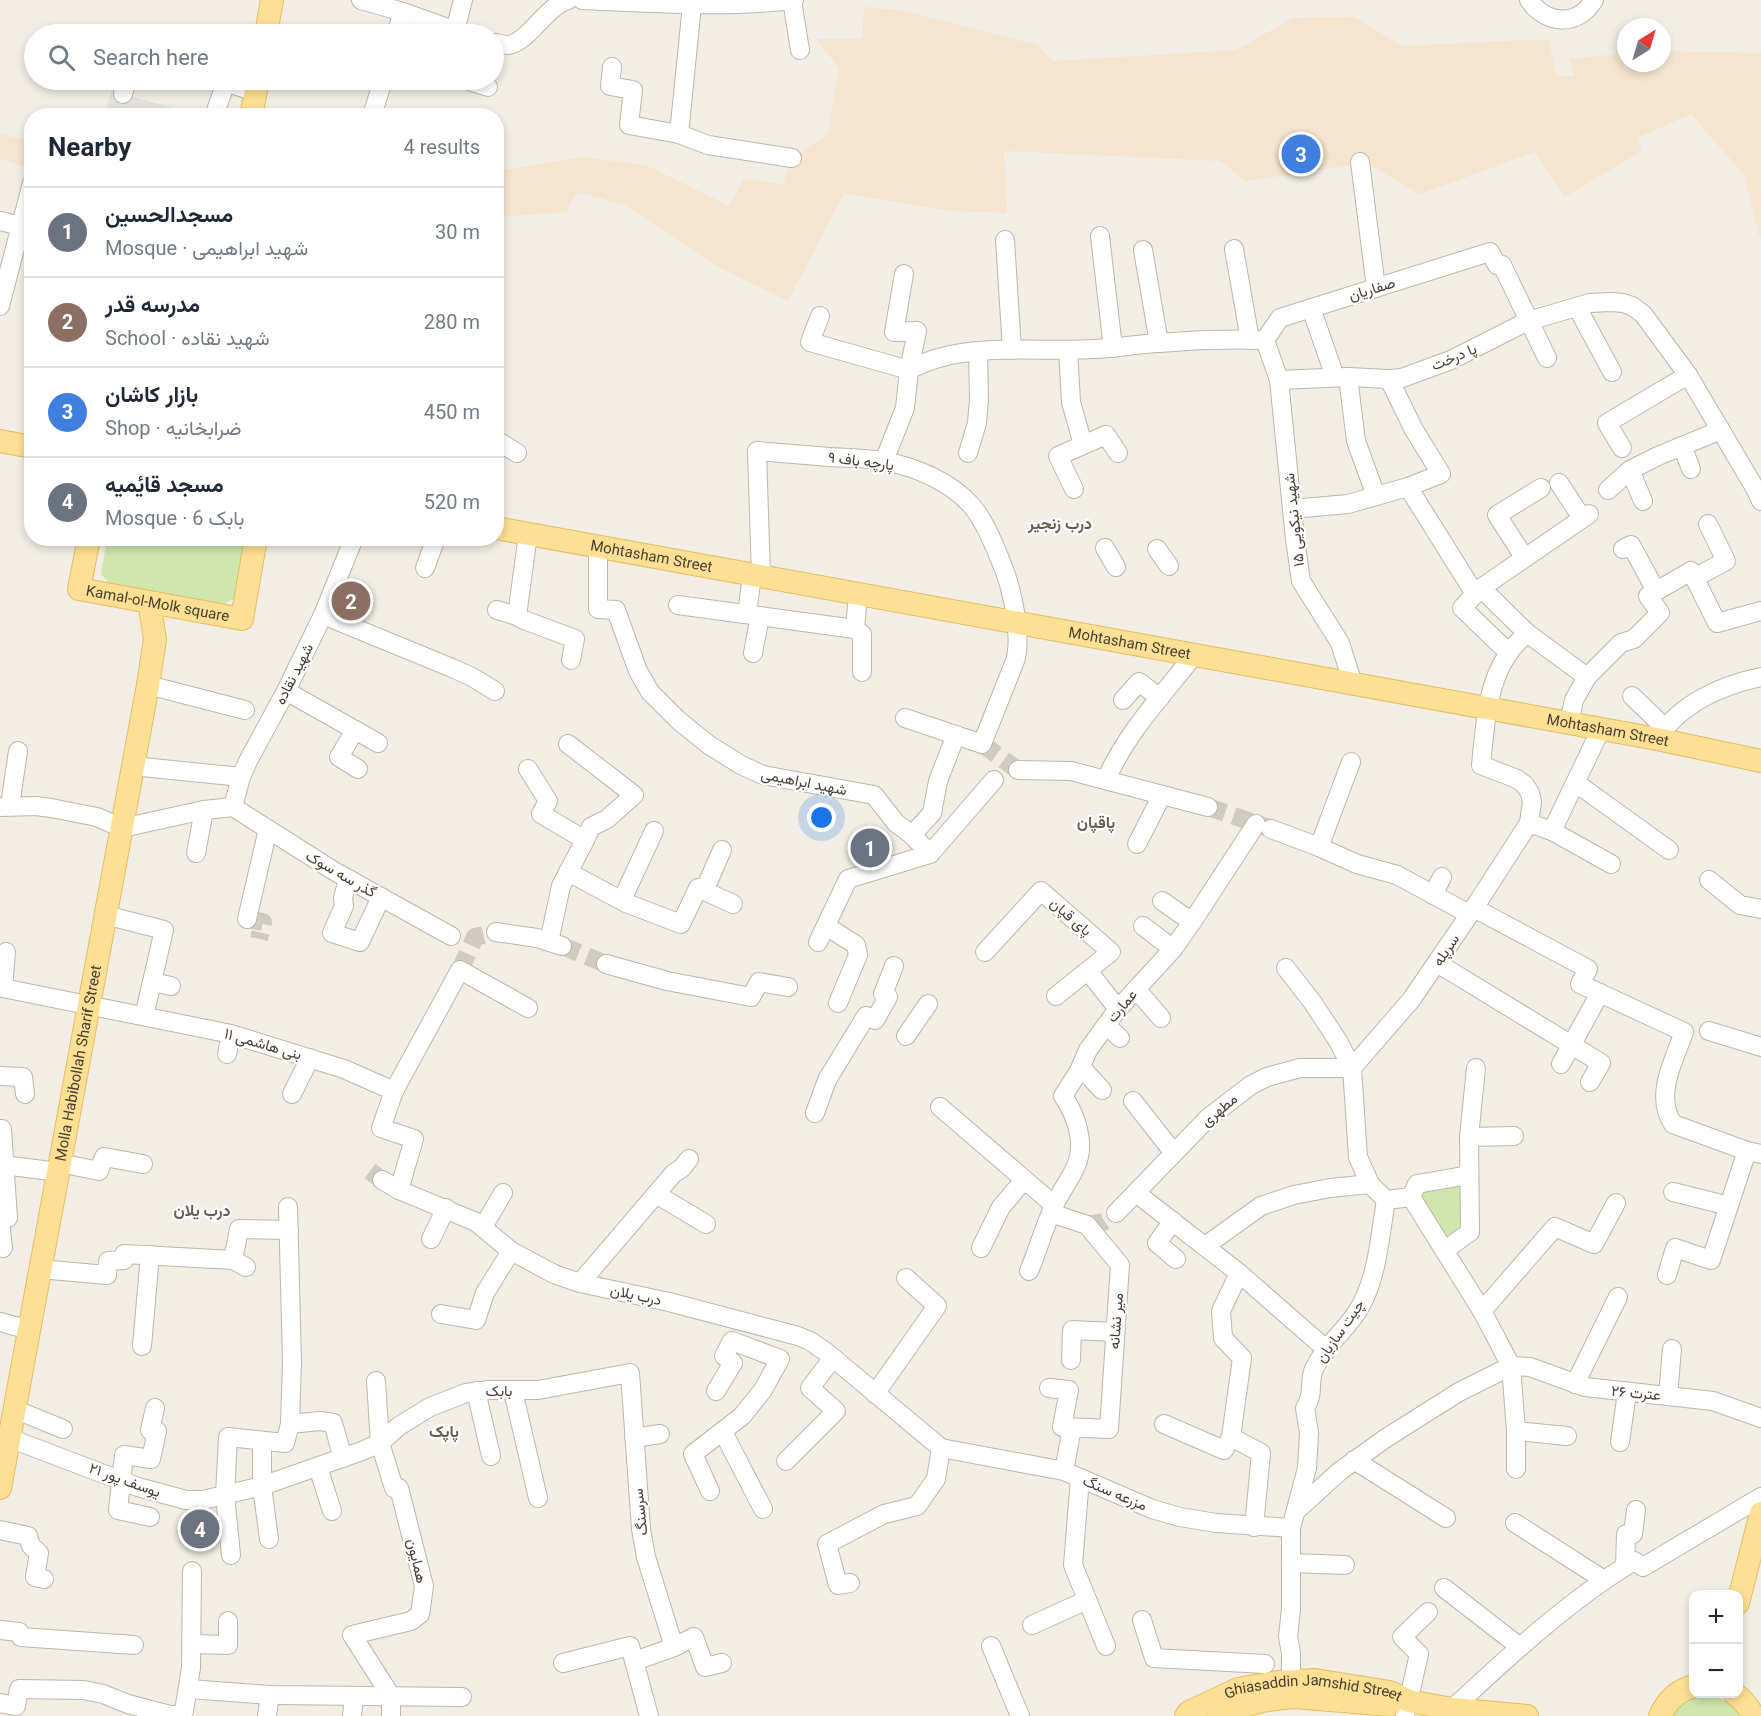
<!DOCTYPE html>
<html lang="en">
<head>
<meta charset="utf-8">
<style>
	body { margin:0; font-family:Roboto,Vazirmatn,sans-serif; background:#f2f2f3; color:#1f2937 }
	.controls { position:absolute; right:18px; bottom:18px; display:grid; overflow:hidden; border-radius:12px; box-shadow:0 3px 9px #0003 }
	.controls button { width:54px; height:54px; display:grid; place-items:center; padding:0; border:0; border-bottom:2px solid #e0e1e3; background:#fff; color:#1f2937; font:30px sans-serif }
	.compass { position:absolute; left:1617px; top:18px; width:54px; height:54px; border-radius:50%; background:#fff; box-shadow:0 3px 9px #0003; rotate:37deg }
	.you { position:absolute; left:822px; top:818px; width:21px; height:21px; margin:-15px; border:4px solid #fff; border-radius:50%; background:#1a73e8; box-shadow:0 0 0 9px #1a73e833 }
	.badge { display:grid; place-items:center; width:39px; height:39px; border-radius:50%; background:#f93915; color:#fff; font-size:20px; font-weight:700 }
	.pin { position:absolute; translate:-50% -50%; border:3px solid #fff; box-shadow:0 2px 6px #0006 }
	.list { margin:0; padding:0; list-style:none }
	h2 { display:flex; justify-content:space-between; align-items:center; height:78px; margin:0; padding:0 24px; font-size:26px }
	h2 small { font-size:20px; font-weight:400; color:#747a83 }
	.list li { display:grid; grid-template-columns:39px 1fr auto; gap:18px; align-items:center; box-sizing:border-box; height:90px; padding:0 24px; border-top:2px solid #e0e1e3 }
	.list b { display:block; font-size:22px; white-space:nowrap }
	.list p { margin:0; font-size:20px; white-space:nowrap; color:#747a83 }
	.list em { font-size:20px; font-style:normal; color:#747a83 }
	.icon { flex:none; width:33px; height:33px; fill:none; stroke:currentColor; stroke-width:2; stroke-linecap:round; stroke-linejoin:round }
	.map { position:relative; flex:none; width:1761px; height:1716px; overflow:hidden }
	.search { position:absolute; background:#fff; box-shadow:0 3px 9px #0003; left:24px; top:24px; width:480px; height:66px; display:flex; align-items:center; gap:15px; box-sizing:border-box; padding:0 21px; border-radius:33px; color:#747a83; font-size:22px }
	.panel { position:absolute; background:#fff; box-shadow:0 3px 9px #0003; left:24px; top:108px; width:480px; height:438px; border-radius:24px }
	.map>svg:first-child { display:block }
	.commercial { fill:#f5e5cf }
	.green { fill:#cde7ad }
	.parking { fill:#e3e1dd }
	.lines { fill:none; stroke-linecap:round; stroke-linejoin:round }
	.minor-tunnel { stroke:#cfcbc2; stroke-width:18; stroke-dasharray:18 9; stroke-linecap:butt }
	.minor-casing { stroke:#beb6a7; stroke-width:20 }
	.major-casing { stroke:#e3bd62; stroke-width:24 }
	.minor { stroke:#fff; stroke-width:18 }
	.major { stroke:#fde093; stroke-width:22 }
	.labels { text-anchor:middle; stroke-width:4.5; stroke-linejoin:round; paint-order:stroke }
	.street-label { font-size:15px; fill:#453e34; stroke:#fff }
	.neighbourhood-label { font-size:16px; font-weight:bold; fill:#675c4c; stroke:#fff }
</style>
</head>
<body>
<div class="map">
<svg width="1761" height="1716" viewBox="0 0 1761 1716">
	<rect width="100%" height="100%" fill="#f2eee5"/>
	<g class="commercial">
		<polygon points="864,7 905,11 1038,45 1053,61 1236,50 1293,18 1354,17 1402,46 1549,39 1556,76 1574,76 1570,59 1626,53 1626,63 1662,63 1662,51 1761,53 1761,236 1759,235 1744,175 1691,114 1637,138 1642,151 1564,197 1535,152 1420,194 1367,163 1246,181 1220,161 1004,151 1007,213 950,211 844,193 788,301 718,267 625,205 578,192 566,212 497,217 497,171 582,157 646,165 729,206 744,179 783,184 792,158 828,134 839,69 817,39 862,39"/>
		<polygon points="0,134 31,142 31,169 0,159"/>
	</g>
	<g class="green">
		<polygon points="107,539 244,539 234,599 222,605 110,584 101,574"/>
		<polygon points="1469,1175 1470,1232 1445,1250 1411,1197 1417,1184"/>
		<path d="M1705 1695C1720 1697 1732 1702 1740 1716H1671C1682 1702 1687 1698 1705 1695Z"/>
	</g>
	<polygon class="parking" points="111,91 189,112 188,116 105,116"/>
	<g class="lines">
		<g class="minor-tunnel">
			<polyline points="982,744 1018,770"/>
			<polyline points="1208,807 1269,828"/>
			<polyline points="247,919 263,922 259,939"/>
			<polyline points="562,946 606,964"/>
			<polyline points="460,970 475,937 496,932"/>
			<polyline points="370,1171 382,1180"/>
			<polyline points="1087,1225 1103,1222 1116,1213"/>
		</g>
		<g class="minor-casing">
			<g id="minor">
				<polyline points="361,0 403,12 464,34"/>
				<path d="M582 0C653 3 723 8 794 0"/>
				<polyline points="792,0 800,50"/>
				<path d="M1529 0C1546 25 1578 27 1594 0"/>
				<polyline points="455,31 463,0"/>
				<polyline points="396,34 403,12"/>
				<path d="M494 43C498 43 503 45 508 45 528 43 545 7 568 0"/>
				<polyline points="612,67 610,86 633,90 629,125 679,134 708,145 792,158"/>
				<polyline points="218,80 256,92"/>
				<polyline points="470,80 469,81 488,87"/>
				<polyline points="123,94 127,80"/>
				<polyline points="214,116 226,82"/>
				<polyline points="372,116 383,80"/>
				<polyline points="679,134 692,5"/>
				<polyline points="1360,162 1376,288"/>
				<polyline points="0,221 21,226"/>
				<polyline points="1100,236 1113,348"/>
				<polyline points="1005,240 1012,350"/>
				<polyline points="1234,249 1250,340"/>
				<polyline points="1143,250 1159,343"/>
				<polyline points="0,306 32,183"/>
				<polyline points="1577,307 1612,372"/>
				<polyline points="1311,308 1335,377"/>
				<polyline points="820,316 810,342 909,370 917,331 894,332 904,274"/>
				<polyline points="1265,340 1280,318 1490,252 1497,265 1502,265 1547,358"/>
				<polyline points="1068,350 1071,402 1083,445"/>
				<polyline points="1348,377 1356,441 1376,496"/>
				<polyline points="1279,380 1348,377 1389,379 1402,378 1451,360 1528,321 1590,303 1612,302 1623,303 1632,306 1643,314 1688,375 1756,490 1761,501"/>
				<polyline points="496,440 517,453"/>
				<polyline points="1682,446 1691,469"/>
				<polyline points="1622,448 1607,423 1688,375"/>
				<polyline points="968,453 977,423 979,399 978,352"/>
				<path d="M884 461 905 408 909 370C964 340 1035 353 1095 349 1116 348 1138 344 1159 343 1194 340 1230 339 1265 340L1279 380 1295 539 1301 581 1340 643 1353 684"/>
				<polyline points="1630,470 1643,501"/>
				<polyline points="1559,483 1582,518"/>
				<polyline points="1408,487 1475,594"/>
				<polyline points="1074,489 1058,456 1106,435 1118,453"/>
				<polyline points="1608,490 1630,470 1658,456 1721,430"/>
				<polyline points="1292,509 1348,504 1408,487 1441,474 1413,428 1389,379"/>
				<polyline points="598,547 598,609 616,610 638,671 650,692 678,720 709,745 741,765 763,775 874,795 896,823 912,835 930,854 994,780"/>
				<polyline points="1105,548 1116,567"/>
				<polyline points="1157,549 1169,566"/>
				<polyline points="1623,549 1631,545 1656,591"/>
				<polyline points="1524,557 1497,515 1541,488"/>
				<polyline points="425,568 436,538"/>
				<path d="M761 576 757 451C781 453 805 455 830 457 848 458 867 458 884 461 916 467 951 482 972 506 986 523 997 551 1005 572 1013 594 1022 638 1015 661L982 744 905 718"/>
				<polyline points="1694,578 1726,561 1708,524"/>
				<polyline points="1481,588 1527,633 1587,677"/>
				<polyline points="858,594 855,629 862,634 862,672"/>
				<polyline points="678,605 855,629"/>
				<polyline points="497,610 517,616 524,620 575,639 571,660"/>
				<polyline points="747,614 752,575"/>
				<polyline points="323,615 452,668 472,677 495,691"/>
				<polyline points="517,616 528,534"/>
				<polyline points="753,653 760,616"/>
				<polyline points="1509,653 1462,608 1481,588 1589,514"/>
				<polyline points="148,685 245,710"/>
				<polyline points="286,691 378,743"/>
				<polyline points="1632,696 1664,727"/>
				<polyline points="1123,700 1139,682 1160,698"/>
				<polyline points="1569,723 1574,700 1587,677 1621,643 1634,639 1660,613 1648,596 1691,571 1717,623 1761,611"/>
				<polyline points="355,730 339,757 358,769"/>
				<path d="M1657 739C1680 704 1721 685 1761 677"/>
				<polyline points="568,744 634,795 607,819 591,827 585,840"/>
				<polyline points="133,766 241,777"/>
				<polyline points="528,769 548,801 541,814 585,840 561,886 549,942"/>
				<polyline points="1018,770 1071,771 1208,807"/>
				<path d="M1106 780C1126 733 1163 695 1194 655"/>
				<polyline points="1576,783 1669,850"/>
				<polyline points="10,806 18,751"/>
				<polyline points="0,807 36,806 51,808 97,817 122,828 204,810 233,807"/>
				<polyline points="233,807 241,777 248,761 286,691 323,615 354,538"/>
				<polyline points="233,807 334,871 451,936"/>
				<polyline points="1529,823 1552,831 1601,729"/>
				<polyline points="1271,829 1319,847 1357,864 1397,875 1469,914"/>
				<polyline points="1552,831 1611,864"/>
				<polyline points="912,835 932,813 938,781 956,735"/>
				<polyline points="1137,844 1162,795"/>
				<polyline points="1319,847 1351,762"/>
				<polyline points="196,853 204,810"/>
				<polyline points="568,872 626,903 681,924 698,888 733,904"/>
				<polyline points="348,879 343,898 344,906 332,933 360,942 381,897"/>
				<polyline points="1709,880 1740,905 1761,909"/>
				<polyline points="704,891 722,850"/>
				<polyline points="1433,895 1442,877"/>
				<polyline points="622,900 654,831"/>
				<polyline points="1162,901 1192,922"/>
				<path d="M1474 908 1588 969 1580 984 1684 1032C1674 1061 1654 1095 1673 1124L1747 1151 1761 1154"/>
				<polyline points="105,915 164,930 144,1016"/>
				<polyline points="247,919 268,829"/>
				<polyline points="826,926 856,945 858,955 838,1003"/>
				<polyline points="1143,926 1173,949"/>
				<polyline points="496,932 537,938 562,946"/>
				<polyline points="818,942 848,879 930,854"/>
				<polyline points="6,952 3,988 231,1034 344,1069 394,1091 381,1128 414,1139 399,1190 476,1222 511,1251 554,1274 580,1283 669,1302 798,1336 810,1341 826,1352 941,1448 1064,1471 1152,1509 1180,1517 1216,1523 1291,1528"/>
				<polyline points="985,952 1041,891 1111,952 1056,996"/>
				<polyline points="1437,963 1601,1063 1590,1082"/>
				<polyline points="606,964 667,981 751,997 759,982 788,987"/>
				<polyline points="1286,968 1313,1003 1338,1041 1352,1068 1358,1157 1370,1184 1386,1200"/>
				<polyline points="1088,971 1118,1009"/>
				<polyline points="152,982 171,986"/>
				<polyline points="1136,989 1161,1018"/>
				<polyline points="875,1020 888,997 883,994 894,966"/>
				<polyline points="1106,1025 1120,1038"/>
				<polyline points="1709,1031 1761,1047"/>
				<polyline points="906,1036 928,1004"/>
				<polyline points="227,1054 231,1034"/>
				<polyline points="1561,1064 1600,993"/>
				<polyline points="1081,1067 1102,1090"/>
				<path d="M1352 1068 1411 1000 1474 908 1529 823 1532 802 1530 793 1525 785 1517 779 1481 765C1485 728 1486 686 1508 654 1513 646 1521 639 1527 633"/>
				<polyline points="0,1076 23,1077 25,1094"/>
				<polyline points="394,1091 460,970 528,1008"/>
				<polyline points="292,1094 310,1058"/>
				<polyline points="1133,1101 1173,1152"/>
				<polyline points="940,1107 1054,1205"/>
				<polyline points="815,1113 827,1080 866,1016"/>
				<polyline points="0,1129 2,1129 8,1218 0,1217"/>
				<polyline points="1469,1137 1514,1136"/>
				<polyline points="60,1163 99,1171 104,1157 143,1164"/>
				<polyline points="4,1165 58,1172"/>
				<polyline points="382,1180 399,1190"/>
				<polyline points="1673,1192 1729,1206"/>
				<polyline points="1136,1193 1239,1273 1327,1350"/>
				<polyline points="656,1194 706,1224"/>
				<polyline points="1411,1197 1417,1184 1469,1175"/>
				<polyline points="1386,1200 1411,1197 1482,1311 1511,1366 1516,1431 1516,1469"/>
				<polyline points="1116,1213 1208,1118 1251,1085 1267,1077 1300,1068 1352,1068"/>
				<polyline points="0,1221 3,1248"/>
				<polyline points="1173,1221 1157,1243 1176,1259"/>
				<polyline points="483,1227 503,1193"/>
				<polyline points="431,1239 446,1208"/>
				<polyline points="1205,1246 1261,1206 1294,1195 1330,1188 1370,1184"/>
				<polyline points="981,1248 1001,1207 1024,1180"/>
				<polyline points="1445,1250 1470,1232 1469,1137 1476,1068"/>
				<polyline points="233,1260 239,1229 289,1230"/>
				<polyline points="40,1269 107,1275 108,1261 124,1260 124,1254 233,1260 246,1267"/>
				<path d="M1029 1271C1038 1250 1044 1227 1054 1206 1060 1192 1070 1180 1076 1166 1086 1143 1076 1115 1063 1096L1079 1071 1088 1050 1118 1009 1173 949 1192 922 1256 824"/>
				<polyline points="1239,1273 1221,1311 1223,1338 1242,1358 1231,1437 1261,1453 1254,1527"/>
				<polyline points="1667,1275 1675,1248 1711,1260 1747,1151"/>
				<polyline points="580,1283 674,1173 682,1168 689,1159"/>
				<polyline points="1482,1311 1555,1227 1594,1244 1616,1203"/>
				<polyline points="441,1314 476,1320 485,1293 511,1251"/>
				<polyline points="0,1322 29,1330"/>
				<polyline points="142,1346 150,1255"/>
				<polyline points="1071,1360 1072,1330 1115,1332"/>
				<polyline points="376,1381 380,1443 394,1488 399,1488 424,1586 420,1614 411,1621 352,1635 391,1696 391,1716"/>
				<polyline points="1575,1384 1618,1297"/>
				<polyline points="1049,1388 1069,1390 1062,1427 1109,1429 1120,1265 1087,1225 1051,1213"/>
				<polyline points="476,1391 491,1456"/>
				<polyline points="513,1391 538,1498"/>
				<polyline points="875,1394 937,1306 906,1278"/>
				<polyline points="1668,1396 1672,1349"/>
				<polyline points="14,1409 63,1429"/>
				<polyline points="290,1424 320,1421 333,1423 343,1458"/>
				<polyline points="1164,1424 1224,1450 1231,1437"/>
				<polyline points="1516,1431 1567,1436"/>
				<polyline points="723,1432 763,1509"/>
				<polyline points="9,1438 138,1487 186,1500 203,1500 262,1486 362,1451 380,1443 399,1426 430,1407 466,1393 489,1390 538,1390 630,1373 641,1529 646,1557 674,1647"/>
				<polyline points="634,1438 660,1434"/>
				<polyline points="262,1441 262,1486 269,1539"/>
				<polyline points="1620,1442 1627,1392"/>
				<polyline points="1354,1460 1446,1518"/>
				<polyline points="786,1461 836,1411 810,1388 833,1358"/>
				<polyline points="318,1467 332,1511"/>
				<polyline points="1064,1471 1072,1428"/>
				<polyline points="1080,1478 1073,1565 1106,1646"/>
				<polyline points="710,1491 693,1454 742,1416 763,1390 780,1359 732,1341 724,1356 733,1363 716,1391"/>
				<polyline points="1297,1510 1340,1471 1386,1438 1459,1392 1511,1366 1530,1367 1585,1387 1713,1401 1761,1418"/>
				<polyline points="150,1517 118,1510 124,1455 151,1459 157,1431 150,1430 155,1408"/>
				<polyline points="1515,1523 1604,1580"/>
				<polyline points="0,1530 28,1536 31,1546 39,1553 35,1577 44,1579"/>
				<polyline points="231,1555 225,1495 228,1437 285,1443 290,1424 292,1362 288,1207"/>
				<polyline points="1291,1563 1345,1565"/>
				<polyline points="1625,1567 1626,1534 1633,1534 1636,1510"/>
				<polyline points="850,1583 838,1585 827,1544 884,1514 917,1506 936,1479 941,1448"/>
				<polyline points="1444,1588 1520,1647"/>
				<polyline points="1142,1620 1154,1658 1265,1664"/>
				<polyline points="1032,1625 1087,1600"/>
				<polyline points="0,1630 19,1632 21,1637 134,1645"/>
				<polyline points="191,1644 228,1645 228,1621"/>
				<polyline points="991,1646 1020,1716"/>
				<polyline points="635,1661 674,1647 694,1637 705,1667 722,1663"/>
				<polyline points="563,1663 630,1646 649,1716"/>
				<polyline points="189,1689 270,1695 462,1697"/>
				<path d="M1293 1693 1291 1681V1653L1288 1637 1291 1609V1528L1307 1468 1309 1433 1305 1408C1315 1393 1308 1382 1314 1369 1325 1345 1348 1329 1360 1307 1378 1275 1380 1235 1386 1200"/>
				<polyline points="0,1703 16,1706 19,1689 84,1690 103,1694 128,1704 170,1715 177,1715 184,1711 191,1668 192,1571"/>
				<path d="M1452 1709C1508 1657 1568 1601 1634 1561L1643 1567 1761 1497"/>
				<polyline points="267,1716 270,1695"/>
				<polyline points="352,1716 354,1696"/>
				<polyline points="1405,1716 1419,1654 1402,1637 1428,1612"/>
			</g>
		</g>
		<g class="major-casing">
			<g id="major">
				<polyline points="266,34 272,0"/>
				<polyline points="251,116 258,80"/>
				<polyline points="0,441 32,447"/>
				<path id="s1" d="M496 528 1657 739 1761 761"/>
				<path id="s2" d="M89 538 79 589 242 619 256 538"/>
				<path id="s3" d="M0 1488 148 685 155 639 149 602"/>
				<polyline points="1738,1603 1761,1513"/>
				<path d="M1735 1694C1743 1700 1749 1707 1753 1716"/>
				<path id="s4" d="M1186 1716 1189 1712 1238 1689 1278 1682 1315 1680 1390 1692 1409 1701 1452 1709 1527 1716"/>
				<path d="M1219 1716C1245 1704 1265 1699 1294 1697L1390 1705"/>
				<path d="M1660 1716C1667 1701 1677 1690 1694 1686"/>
			</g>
		</g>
		<use href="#minor" class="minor"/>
		<use href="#major" class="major"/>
	</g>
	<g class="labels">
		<g class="street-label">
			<text transform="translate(1372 289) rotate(-17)" y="5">صفاریان</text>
			<text transform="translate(1454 357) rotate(-23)" y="5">پا درخت</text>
			<text transform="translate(861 461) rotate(7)" y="5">پارچه باف ۹</text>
			<text transform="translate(1294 520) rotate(-96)" y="5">شهید نیکویی ۱۵</text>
			<text dy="5" stroke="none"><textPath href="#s1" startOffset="158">Mohtasham Street</textPath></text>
			<text dy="5" stroke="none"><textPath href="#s2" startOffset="132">Kamal-ol-Molk square</textPath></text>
			<text dy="5" stroke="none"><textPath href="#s1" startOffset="644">Mohtasham Street</textPath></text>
			<text transform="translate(294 674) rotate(-63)" y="5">شهید نقاده</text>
			<text dy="5" stroke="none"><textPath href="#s1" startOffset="1130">Mohtasham Street</textPath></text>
			<text transform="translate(804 782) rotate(11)" y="5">شهید ابراهیمی</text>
			<text transform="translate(341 874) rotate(30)" y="5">گذر سه سوک</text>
			<text transform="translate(1071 917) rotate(41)" y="5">پای قپان</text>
			<text transform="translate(1446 950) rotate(-56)" y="5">سرپله</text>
			<text transform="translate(1122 1006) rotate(-50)" y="5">عمارت</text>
			<text transform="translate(263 1044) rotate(16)" y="5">بنی هاشمی ۱۱</text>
			<text dy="5" stroke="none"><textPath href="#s3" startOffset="432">Molla Habibollah Sharif Street</textPath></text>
			<text transform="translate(1219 1110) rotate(-40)" y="5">مطهری</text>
			<text transform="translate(636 1295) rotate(12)" y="5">درب یلان</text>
			<text transform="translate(1116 1321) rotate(-86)" y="5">میر نشانه</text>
			<text transform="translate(1340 1331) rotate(-55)" y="5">چیت سازیان</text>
			<text x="499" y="1396">بابک</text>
			<text transform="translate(1636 1393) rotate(5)" y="5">عترت ۲۶</text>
			<text transform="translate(125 1480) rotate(20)" y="5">یوسف پور ۲۱</text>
			<text transform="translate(1115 1493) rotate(23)" y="5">مزرعه سنگ</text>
			<text transform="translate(640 1512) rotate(-96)" y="5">سرسنگ</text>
			<text transform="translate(417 1561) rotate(77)" y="5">همایون</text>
			<text dy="5" stroke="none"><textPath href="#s4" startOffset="135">Ghiasaddin Jamshid Street</textPath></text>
		</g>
		<g class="neighbourhood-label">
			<text x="1060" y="529">درب زنجیر</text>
			<text x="1096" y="828">پاقپان</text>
			<text x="202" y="1216">درب یلان</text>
			<text x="444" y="1437">پاپک</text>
		</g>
	</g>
</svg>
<div class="controls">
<button>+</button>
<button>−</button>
</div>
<svg class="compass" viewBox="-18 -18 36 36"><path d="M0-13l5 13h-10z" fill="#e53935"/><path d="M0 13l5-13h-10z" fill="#747a83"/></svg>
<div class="you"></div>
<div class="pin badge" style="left:870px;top:848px;background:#6b7280">1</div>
<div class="pin badge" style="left:351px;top:601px;background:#8d6e63">2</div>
<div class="pin badge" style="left:1301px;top:154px;background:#3f7fe0">3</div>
<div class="pin badge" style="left:200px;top:1529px;background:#6b7280">4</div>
<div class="search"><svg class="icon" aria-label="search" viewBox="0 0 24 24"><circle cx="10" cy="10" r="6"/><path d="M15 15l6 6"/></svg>Search here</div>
<section class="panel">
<h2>Nearby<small>4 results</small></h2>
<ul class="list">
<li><span class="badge" style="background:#6b7280">1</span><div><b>مسجدالحسین</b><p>Mosque · شهید ابراهیمی</p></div><em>30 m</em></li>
<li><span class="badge" style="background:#8d6e63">2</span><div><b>مدرسه قدر</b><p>School · شهید نقاده</p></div><em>280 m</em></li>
<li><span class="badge" style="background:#3f7fe0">3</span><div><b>بازار کاشان</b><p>Shop · ضرابخانیه</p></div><em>450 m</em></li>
<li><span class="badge" style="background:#6b7280">4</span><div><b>مسجد قایٔمیه</b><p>Mosque · بابک 6</p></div><em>520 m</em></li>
</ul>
</section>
</div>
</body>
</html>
